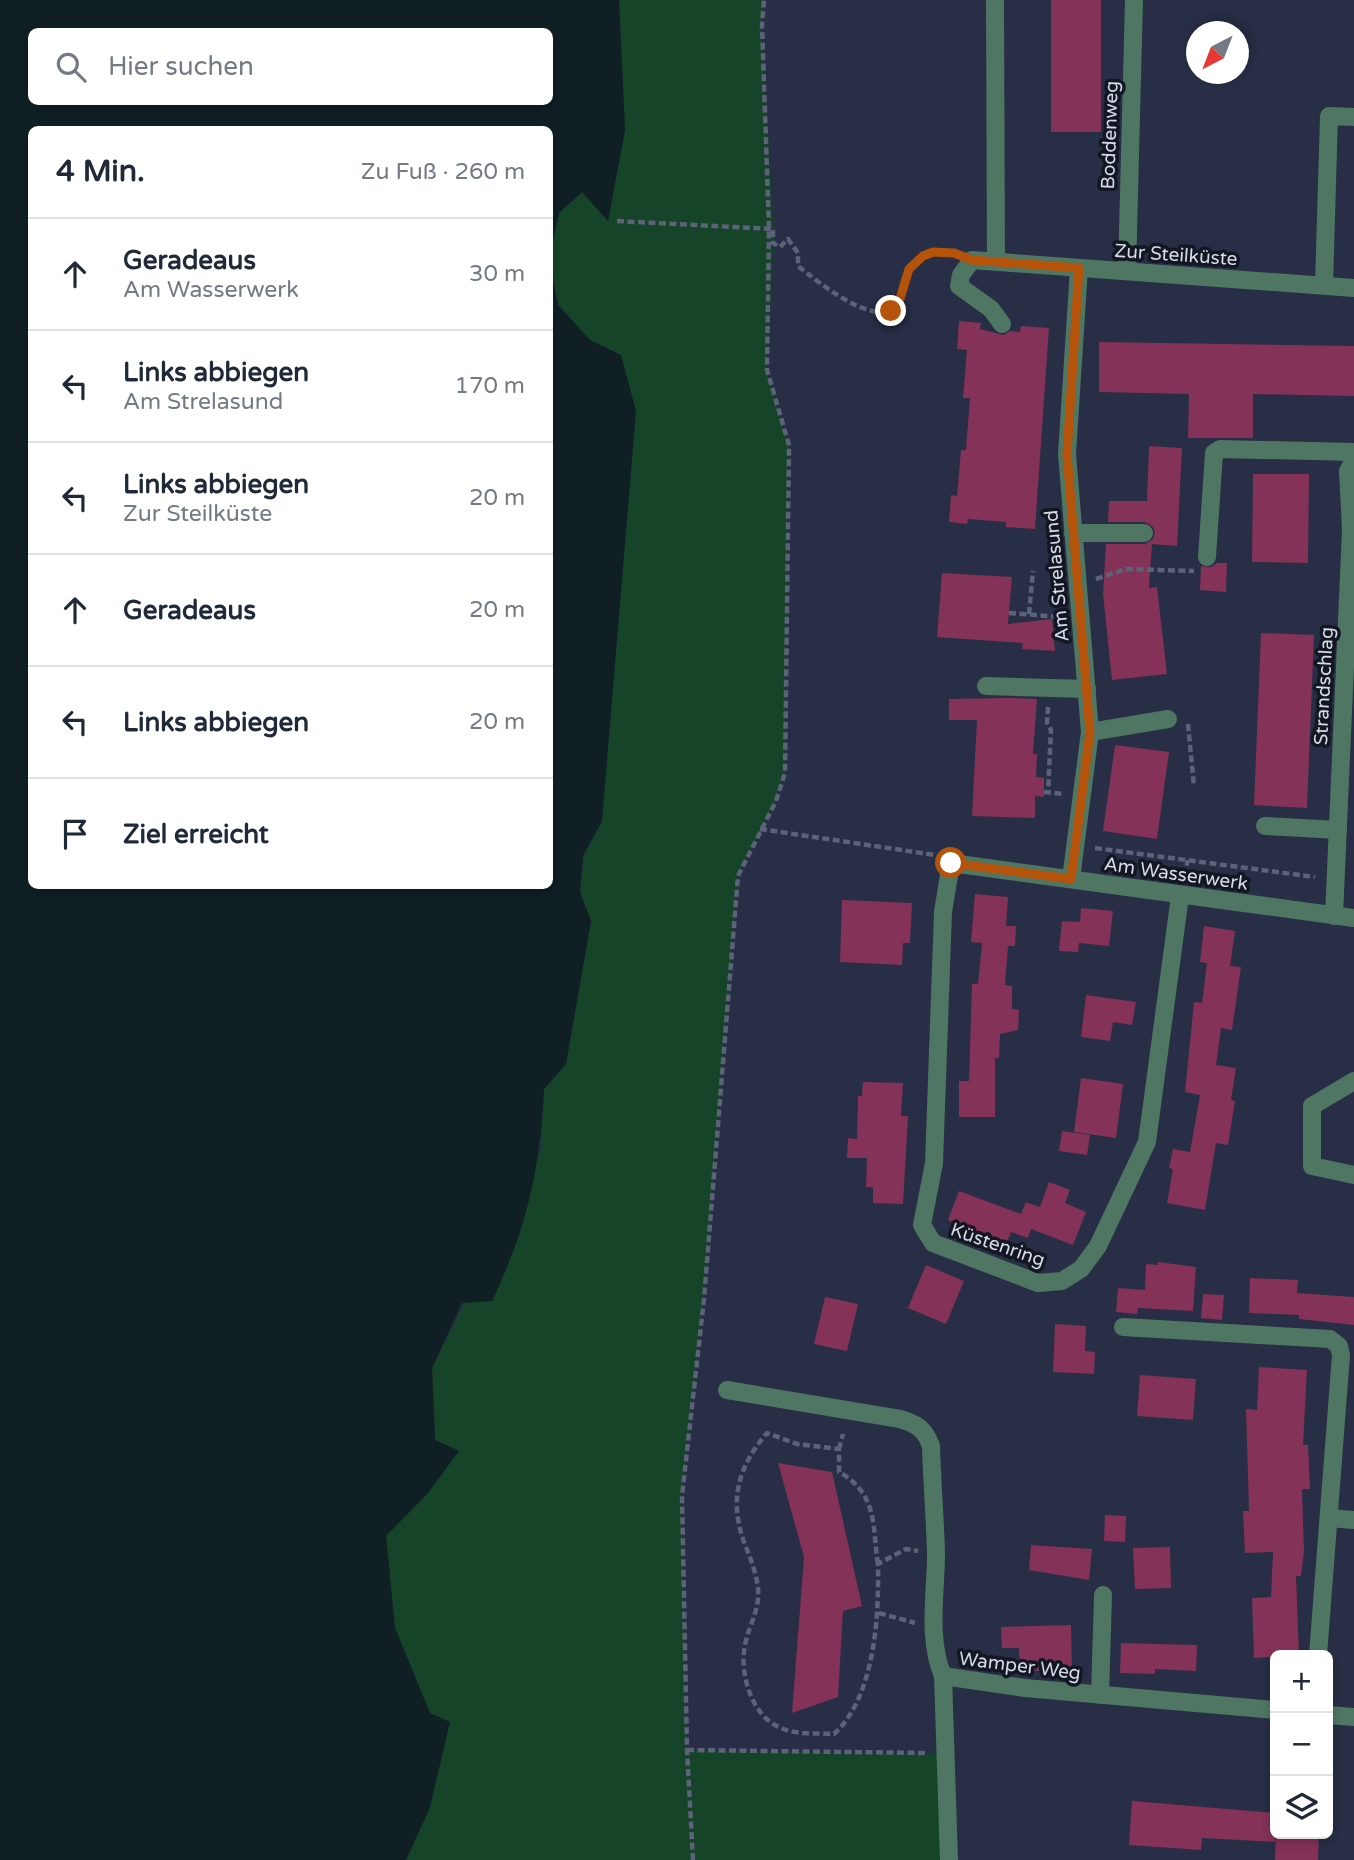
<!DOCTYPE html>
<html lang="de">
<head>
<meta charset="utf-8">
<style>
	body { margin:0; font-family:"Varela Round",sans-serif; background:#f6f6f7; color:#1f2937 }
	.controls { position:absolute; right:21px; bottom:21px; display:grid; overflow:hidden; border-radius:10px; box-shadow:0 4px 10px #0003 }
	.controls button { width:63px; height:63px; display:grid; place-items:center; padding:0; border:0; border-bottom:2px solid #e0e1e3; background:#fff; color:#1f2937; font:35px sans-serif }
	.compass { position:absolute; left:1186px; top:21px; width:63px; height:63px; border-radius:50%; background:#fff; box-shadow:0 4px 10px #0003; rotate:222deg }
	.stop { position:absolute; width:21px; height:21px; margin:-16px; border:5px solid #b45309; border-radius:50%; background:#fff }
	.stop.end { background:#b45309; border-color:#fff; box-shadow:0 2px 7px #0008 }
	.list { margin:0; padding:0; list-style:none }
	h2 { display:flex; justify-content:space-between; align-items:center; height:91px; margin:0; padding:0 28px; font-size:30px }
	h2 small { font-size:23px; font-weight:400; color:#747a83 }
	.list li { display:grid; grid-template-columns:46px 1fr auto; gap:21px; align-items:center; box-sizing:border-box; height:112px; padding:0 28px; border-top:2px solid #e0e1e3 }
	.list b { display:block; font-size:26px; white-space:nowrap }
	.list p { margin:0; font-size:23px; white-space:nowrap; color:#747a83 }
	.list em { font-size:23px; font-style:normal; color:#747a83 }
	.icon { flex:none; width:38px; height:38px; fill:none; stroke:currentColor; stroke-width:2; stroke-linecap:round; stroke-linejoin:round }
	.map { position:relative; flex:none; width:1354px; height:1860px; overflow:hidden }
	.search { position:absolute; background:#fff; box-shadow:0 4px 10px #0003; left:28px; top:28px; width:525px; height:77px; display:flex; align-items:center; gap:18px; box-sizing:border-box; padding:0 24px; border-radius:10px; color:#747a83; font-size:26px }
	.panel { position:absolute; background:#fff; box-shadow:0 4px 10px #0003; left:28px; top:126px; width:525px; height:763px; border-radius:10px }
	.map>svg:first-child { display:block }
	.green { fill:#154429 }
	.water { fill:#0f1f24; fill-rule:evenodd }
	.building { fill:#843257 }
	.lines { fill:none; stroke-linecap:round; stroke-linejoin:round }
	.path { stroke:#5c6277; stroke-width:4.5; stroke-dasharray:7 3.5; stroke-linecap:butt }
	.minor { stroke:#4f7662; stroke-width:18 }
	.route { stroke:#b45309; stroke-width:9 }
	.labels { text-anchor:middle; stroke-width:7; stroke-linejoin:round; paint-order:stroke }
	.street-label { font-size:19px; fill:#d6dbeb; stroke:#131721 }
</style>
</head>
<body>
<div class="map">
<svg width="1354" height="1860" viewBox="0 0 1354 1860">
	<rect width="100%" height="100%" fill="#272e45"/>
	<polygon class="green" points="619,0 764,0 762,25 774,235 767,370 789,445 785,773 776,801 738,876 704,1299 682,1496 687,1750 945,1754 949,1860 406,1860 430,1807 430,1713 395,1628 386,1536 428,1493 458,1451 435,1440 432,1368 541,1150 544,1089 566,1064 591,921 580,892 584,856 602,821 621,355 590,340 558,305 550,253 559,213 583,192 608,220 625,130"/>
	<path class="water" d="M0 0H619L625 130 608 221 582 192 559 213 550 253V130H32V886H550V265L558 305 590 340 621 355 636 411 602 821 583 856 580 892 591 921 566 1064 544 1089C540 1170 527 1227 492 1301L462 1303 432 1368 435 1440 459 1451 428 1493 386 1536 395 1628 430 1713 450 1722 430 1807 406 1860H0ZM32 32H550V102H32Z"/>
	<g class="building">
		<rect x="1051" y="0" width="50" height="132"/>
		<polygon points="959,321 981,323 980,329 1003,335 1010,331 1020,332 1021,326 1049,328 1035,529 1006,527 1006,522 968,519 967,524 949,522 951,495 957,496 961,450 966,450 970,398 963,398 967,350 957,349"/>
		<polygon points="1099,342 1354,346 1354,396 1253,394 1253,438 1188,438 1189,394 1099,392"/>
		<polygon points="1149,446 1182,448 1177,546 1152,544 1149,588 1157,587 1167,674 1112,680 1103,594 1106,544 1145,544 1153,539 1155,532 1153,527 1145,522 1108,522 1109,501 1147,501"/>
		<polygon points="1253,474 1309,474 1308,563 1252,562"/>
		<polygon points="1217,563 1227,563 1226,592 1200,590 1201,566 1211,567"/>
		<polygon points="942,573 1012,577 1008,624 1052,619 1055,651 1022,649 1023,643 937,637"/>
		<polygon points="1261,633 1314,635 1307,808 1254,805"/>
		<polygon points="1009,698 1037,699 1033,754 1037,754 1036,777 1044,778 1044,797 1035,796 1035,818 972,816 977,720 949,720 949,699"/>
		<polygon points="1115,745 1169,752 1157,839 1103,831"/>
		<polygon points="975,894 1008,897 1006,926 1016,926 1015,946 1008,946 1005,985 1012,986 1012,1009 1019,1010 1018,1030 1000,1034 999,1058 995,1058 995,1117 959,1117 959,1081 969,1081 972,984 978,984 982,943 971,942"/>
		<polygon points="842,900 912,903 910,943 903,943 902,965 840,962"/>
		<polygon points="1081,908 1113,911 1109,946 1079,943 1078,952 1059,951 1062,921 1080,922"/>
		<polygon points="1204,926 1235,931 1230,966 1241,967 1232,1030 1221,1028 1216,1065 1236,1068 1231,1100 1235,1101 1228,1145 1216,1143 1205,1210 1167,1203 1173,1169 1169,1168 1173,1149 1190,1152 1200,1095 1185,1092 1194,1002 1202,1003 1207,963 1200,962"/>
		<polygon points="1086,995 1136,1002 1132,1025 1113,1022 1110,1041 1081,1037"/>
		<polygon points="1081,1078 1123,1084 1116,1138 1074,1132"/>
		<polygon points="863,1082 903,1083 901,1116 908,1116 903,1204 873,1203 873,1187 866,1187 867,1158 847,1158 848,1138 857,1139 858,1096 862,1096"/>
		<polygon points="1062,1131 1090,1135 1087,1155 1059,1151"/>
		<polygon points="1049,1182 1070,1190 1065,1203 1086,1212 1073,1245 1031,1229 1028,1238 1011,1232 1006,1245 948,1220 959,1191 1021,1214 1026,1202 1040,1207"/>
		<polygon points="1158,1262 1196,1267 1193,1311 1138,1308 1137,1314 1116,1312 1118,1288 1145,1290 1146,1264 1158,1265"/>
		<polygon points="926,1265 964,1281 946,1324 908,1308"/>
		<polygon points="1250,1278 1298,1280 1297,1293 1354,1297 1354,1325 1299,1319 1299,1315 1249,1313"/>
		<polygon points="1203,1294 1224,1295 1222,1320 1201,1318"/>
		<polygon points="825,1297 858,1304 847,1351 814,1344"/>
		<polygon points="1055,1324 1086,1326 1085,1351 1095,1352 1094,1374 1053,1372"/>
		<polygon points="1259,1367 1307,1370 1303,1445 1308,1445 1310,1489 1302,1489 1304,1551 1301,1576 1296,1576 1299,1655 1254,1658 1252,1598 1271,1597 1273,1552 1245,1553 1243,1511 1249,1511 1246,1409 1257,1410"/>
		<polygon points="1140,1375 1196,1379 1193,1420 1137,1416"/>
		<polygon points="778,1463 832,1472 862,1606 843,1611 838,1697 792,1713 804,1557"/>
		<polygon points="1105,1515 1126,1516 1125,1542 1104,1541"/>
		<polygon points="1031,1545 1092,1549 1089,1580 1029,1570"/>
		<polygon points="1170,1547 1171,1588 1135,1589 1133,1548"/>
		<polygon points="1071,1625 1072,1670 1020,1671 1019,1648 1002,1648 1001,1627"/>
		<polygon points="1121,1643 1197,1645 1196,1671 1155,1669 1155,1674 1120,1673"/>
		<polygon points="1132,1801 1275,1813 1275,1842 1202,1838 1201,1850 1129,1845"/>
		<polygon points="1276,1834 1319,1834 1318,1860 1275,1860"/>
	</g>
	<g class="lines">
		<g class="path">
			<path d="M617 221 773 229V243L780 247 788 239 798 253V266C817 281 877 331 897 304 905 294 903 279 910 268 920 252 937 252 954 252"/>
			<polyline points="1096,579 1126,569 1194,571"/>
			<polyline points="1009,613 1061,617"/>
			<polyline points="1029,614 1033,571"/>
			<polyline points="1048,707 1047,723 1051,730 1048,793"/>
			<polyline points="1188,724 1194,786"/>
			<polyline points="1044,792 1063,794"/>
			<polyline points="760,829 935,855"/>
			<polyline points="1095,848 1315,877"/>
			<polyline points="1184,876 1188,860"/>
			<polyline points="839,1449 843,1434"/>
			<path d="M878 1564C872 1525 878 1494 839 1472V1449L797 1444 767 1433C738 1467 729 1499 744 1542 750 1557 756 1572 758 1588 760 1611 749 1624 745 1645 739 1674 752 1717 781 1728 796 1735 818 1733 834 1734 875 1696 879 1617 878 1564L906 1549 918 1551"/>
			<polyline points="879,1613 915,1623"/>
			<polyline points="687,1750 927,1753"/>
			<polyline points="693,1860 687,1750 682,1496 704,1299 738,876 776,801 785,773 789,445 767,370 769,229 762,25 764,0"/>
		</g>
		<g class="minor">
			<polyline points="995,0 996,261"/>
			<polyline points="1127,271 1134,0"/>
			<polyline points="1324,285 1329,116 1354,117"/>
			<polyline points="1002,324 991,309 959,286 961,275 972,260 1354,288"/>
			<polyline points="1073,533 1144,533"/>
			<polyline points="1207,557 1214,453 1220,449 1354,452"/>
			<polyline points="986,686 1087,689"/>
			<polyline points="1090,732 1168,719"/>
			<polyline points="1265,826 1338,830"/>
			<polyline points="1071,879 1090,732 1067,454 1079,268"/>
			<polyline points="1180,896 1147,1142 1098,1246 1081,1269 1062,1281 1038,1283 933,1243 922,1225 934,1163 943,912 951,863 1354,918"/>
			<polyline points="1334,916 1351,530 1348,471 1354,460"/>
			<polyline points="1354,1081 1312,1106 1312,1166 1354,1175"/>
			<polyline points="1123,1327 1330,1339 1339,1346 1341,1355 1318,1655"/>
			<path d="M727 1390 900 1419C917 1424 925 1429 931 1446 932 1481 935 1518 936 1553 936 1594 927 1638 943 1676"/>
			<polyline points="1329,1518 1354,1520"/>
			<polyline points="1100,1695 1103,1595"/>
			<polyline points="1328,1715 1354,1717"/>
			<polyline points="949,1860 943,1676 1025,1688 1275,1710"/>
		</g>
	</g>
	<g class="lines">
		<polyline class="route" points="891,311 899,302 909,269 923,256 933,252 954,253 972,260 1079,268 1067,454 1090,732 1071,879 951,863"/>
	</g>
	<g class="labels">
		<g class="street-label">
			<text transform="translate(1109 135) rotate(-88)" y="7">Boddenweg</text>
			<text transform="translate(1176 254) rotate(4)" y="7">Zur Steilküste</text>
			<text transform="translate(1056 576) rotate(-95)" y="7">Am Strelasund</text>
			<text transform="translate(1323 686) rotate(-87)" y="7">Strandschlag</text>
			<text transform="translate(1176 873) rotate(8)" y="7">Am Wasserwerk</text>
			<text transform="translate(998 1244) rotate(19)" y="7">Küstenring</text>
			<text transform="translate(1020 1665) rotate(7)" y="7">Wamper Weg</text>
		</g>
	</g>
</svg>
<div class="controls">
<button>+</button>
<button>−</button>
<button><svg class="icon" aria-label="layers" viewBox="0 0 24 24"><path d="M12 4l9 5-9 5-9-5zM3 14l9 5 9-5"/></svg></button>
</div>
<svg class="compass" viewBox="-18 -18 36 36"><path d="M0-13l5 13h-10z" fill="#e53935"/><path d="M0 13l5-13h-10z" fill="#747a83"/></svg>
<div class="stop" style="left:951px;top:863px"></div>
<div class="stop end" style="left:891px;top:311px"></div>
<div class="search"><svg class="icon" aria-label="search" viewBox="0 0 24 24"><circle cx="10" cy="10" r="6"/><path d="M15 15l6 6"/></svg>Hier suchen</div>
<section class="panel">
<h2>4 Min.<small>Zu Fuß · 260 m</small></h2>
<ul class="list">
<li><svg class="icon" aria-label="ahead" viewBox="0 0 24 24"><path d="M12 20V5M6 11l6-6 6 6"/></svg><div><b>Geradeaus</b><p>Am Wasserwerk</p></div><em>30 m</em></li>
<li><svg class="icon" aria-label="left" viewBox="0 0 24 24"><path d="M17 20v-9H6M10 6l-5 5 5 5"/></svg><div><b>Links abbiegen</b><p>Am Strelasund</p></div><em>170 m</em></li>
<li><svg class="icon" aria-label="left" viewBox="0 0 24 24"><path d="M17 20v-9H6M10 6l-5 5 5 5"/></svg><div><b>Links abbiegen</b><p>Zur Steilküste</p></div><em>20 m</em></li>
<li><svg class="icon" aria-label="ahead" viewBox="0 0 24 24"><path d="M12 20V5M6 11l6-6 6 6"/></svg><div><b>Geradeaus</b></div><em>20 m</em></li>
<li><svg class="icon" aria-label="left" viewBox="0 0 24 24"><path d="M17 20v-9H6M10 6l-5 5 5 5"/></svg><div><b>Links abbiegen</b></div><em>20 m</em></li>
<li><svg class="icon" aria-label="arrive" viewBox="0 0 24 24"><path d="M6 21V4h12l-3 4 3 4H6"/></svg><div><b>Ziel erreicht</b></div></li>
</ul>
</section>
</div>
</body>
</html>
